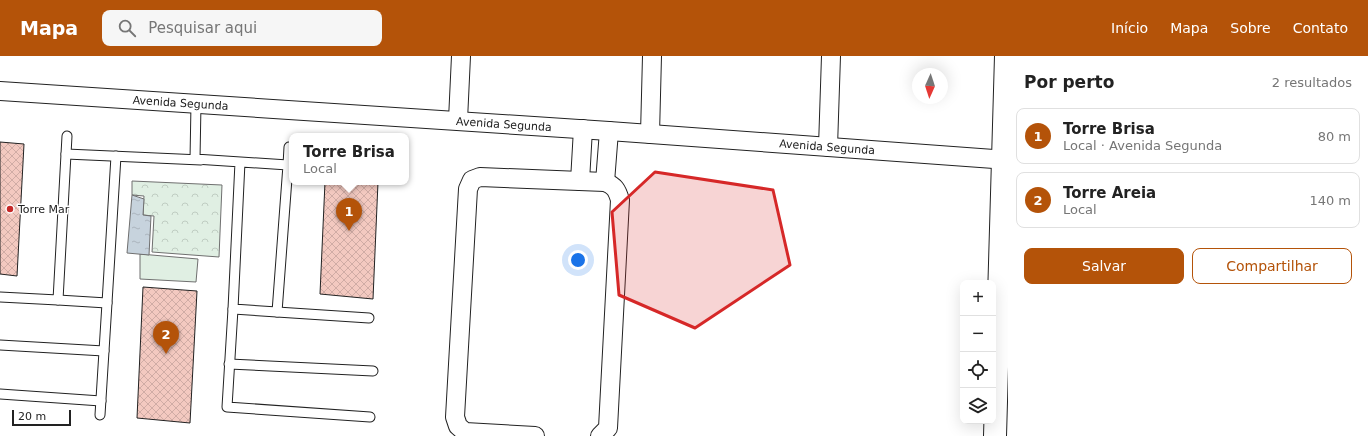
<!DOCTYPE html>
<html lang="pt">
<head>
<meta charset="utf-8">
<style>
	body { margin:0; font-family:"DejaVu Sans",sans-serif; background:#f6f6f6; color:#222 }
	.controls { position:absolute; right:12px; bottom:12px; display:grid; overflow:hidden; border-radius:8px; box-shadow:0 4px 16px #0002 }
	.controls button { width:36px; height:36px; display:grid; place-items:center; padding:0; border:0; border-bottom:1px solid #e0e0e0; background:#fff; color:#222; font:20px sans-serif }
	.compass { position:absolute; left:912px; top:12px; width:36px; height:36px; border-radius:50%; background:#fff; box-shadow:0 4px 16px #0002; rotate:183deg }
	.scale { position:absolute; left:12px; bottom:10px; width:59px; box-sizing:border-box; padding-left:4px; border:2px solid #222; border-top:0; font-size:11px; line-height:14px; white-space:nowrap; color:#222; -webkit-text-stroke:3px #fff; paint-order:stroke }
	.you { position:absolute; left:578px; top:204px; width:14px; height:14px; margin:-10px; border:3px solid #fff; border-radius:50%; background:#1a73e8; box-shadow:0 0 0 6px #1a73e833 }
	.badge { display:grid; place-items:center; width:26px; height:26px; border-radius:50%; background:#b45309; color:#fff; font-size:13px; font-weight:700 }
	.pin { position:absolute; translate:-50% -33px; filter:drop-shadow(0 1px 2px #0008) }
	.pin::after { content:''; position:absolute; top:21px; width:14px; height:12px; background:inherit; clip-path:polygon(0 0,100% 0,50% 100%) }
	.popup { position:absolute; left:289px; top:77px; width:120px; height:52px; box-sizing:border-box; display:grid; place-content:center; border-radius:8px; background:#fff; filter:drop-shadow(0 1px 3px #0005); font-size:13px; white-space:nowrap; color:#767676 }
	.popup b { font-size:15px; color:#222 }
	.popup::after { content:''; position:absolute; left:50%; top:100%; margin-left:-8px; border:8px solid transparent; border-top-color:#fff }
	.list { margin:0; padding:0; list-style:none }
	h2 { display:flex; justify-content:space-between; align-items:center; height:52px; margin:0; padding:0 16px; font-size:17px }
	h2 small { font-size:13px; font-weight:400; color:#767676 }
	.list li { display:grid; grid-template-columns:26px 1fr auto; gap:12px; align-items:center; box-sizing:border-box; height:56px; margin:0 8px 8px; padding:0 8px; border:1px solid #e0e0e0; border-radius:8px }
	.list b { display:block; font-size:15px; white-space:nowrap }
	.list p { margin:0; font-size:13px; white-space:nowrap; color:#767676 }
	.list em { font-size:13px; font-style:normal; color:#767676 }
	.actions { display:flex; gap:8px; padding:12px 16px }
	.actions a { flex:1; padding:9px 0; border:1px solid #b45309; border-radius:8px; text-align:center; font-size:14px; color:#b45309 }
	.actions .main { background:#b45309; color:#fff }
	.icon { flex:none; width:22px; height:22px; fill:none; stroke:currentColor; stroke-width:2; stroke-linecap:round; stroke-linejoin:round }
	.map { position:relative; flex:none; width:1008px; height:380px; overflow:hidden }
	header { display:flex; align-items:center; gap:24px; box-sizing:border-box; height:56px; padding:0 20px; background:#b45309; color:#fff }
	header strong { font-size:19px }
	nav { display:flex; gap:22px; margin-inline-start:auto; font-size:14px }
	.search { width:280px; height:36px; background:#f6f6f6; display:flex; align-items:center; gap:10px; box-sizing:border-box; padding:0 14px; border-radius:8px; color:#767676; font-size:15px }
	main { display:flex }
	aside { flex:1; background:#fff }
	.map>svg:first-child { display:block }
	.park { fill:url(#park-crowns); stroke:#6f6f6f }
	.garden { fill:#e0efe3; stroke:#6f6f6f }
	.water { fill:url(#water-ripples); stroke:#6f6f6f }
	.building { fill:url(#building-cross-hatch); stroke:#222 }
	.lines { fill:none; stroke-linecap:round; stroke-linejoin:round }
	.service-casing { stroke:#222; stroke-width:11 }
	.minor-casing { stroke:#222; stroke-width:20 }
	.tertiary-casing { stroke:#222; stroke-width:24 }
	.service { stroke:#fff; stroke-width:9 }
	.minor { stroke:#fff; stroke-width:18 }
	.tertiary { stroke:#fff; stroke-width:22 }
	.marked { fill:#d62828; fill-opacity:0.2; stroke:#d62828; stroke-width:3; stroke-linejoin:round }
	.poi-dot { fill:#c62828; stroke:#fff; stroke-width:1.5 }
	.labels { text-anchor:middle; stroke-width:3; stroke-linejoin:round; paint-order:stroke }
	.street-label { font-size:11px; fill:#222; stroke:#fff }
	.poi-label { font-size:11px; fill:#222; stroke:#fff; text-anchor:start }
</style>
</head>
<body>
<header>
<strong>Mapa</strong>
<div class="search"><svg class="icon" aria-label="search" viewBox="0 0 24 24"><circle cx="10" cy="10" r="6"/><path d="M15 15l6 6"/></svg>Pesquisar aqui</div>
<nav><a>Início</a><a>Mapa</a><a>Sobre</a><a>Contato</a></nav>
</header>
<main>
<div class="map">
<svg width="1008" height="380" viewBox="0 0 1008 380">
	<defs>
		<pattern id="park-crowns" width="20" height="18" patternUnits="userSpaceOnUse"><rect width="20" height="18" fill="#e0efe3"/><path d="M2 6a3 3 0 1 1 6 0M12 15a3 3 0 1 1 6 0" fill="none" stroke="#c0cdc2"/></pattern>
		<pattern id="water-ripples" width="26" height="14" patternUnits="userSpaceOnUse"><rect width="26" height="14" fill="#c7d3dd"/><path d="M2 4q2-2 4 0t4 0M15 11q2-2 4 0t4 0" fill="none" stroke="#abb5bd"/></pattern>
		<pattern id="building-cross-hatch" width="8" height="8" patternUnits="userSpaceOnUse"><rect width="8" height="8" fill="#f3c9c0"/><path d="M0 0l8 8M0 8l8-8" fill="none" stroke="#d0aca5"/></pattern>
	</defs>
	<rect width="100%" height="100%" fill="#fff"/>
	<polygon class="park" points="132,125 222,129 219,201 152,196 154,160 143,159 144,140 132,139"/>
	<polygon class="garden" points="140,198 198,203 196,226 140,223"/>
	<polygon class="water" points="132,139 144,143 143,159 151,160 149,199 127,197"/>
	<g class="building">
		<polygon points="0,86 24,88 17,220 0,218"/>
		<polygon points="325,126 378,126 373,243 320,238"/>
		<polygon points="143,231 197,235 190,367 137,362"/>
	</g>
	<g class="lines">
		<g class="service-casing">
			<g id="service">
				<polyline points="196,48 195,103 288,109 277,256 233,253 240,106"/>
				<polyline points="66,98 67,80"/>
				<polyline points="288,109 289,91"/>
				<polyline points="0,241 58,244 66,98 201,104"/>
				<polyline points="58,244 107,247 116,100"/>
				<polyline points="233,253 227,351 370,361"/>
				<polyline points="277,256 369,262"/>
				<polyline points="0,289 104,295"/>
				<polyline points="229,308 373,315"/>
				<polyline points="0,338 101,345"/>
				<polyline points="100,359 107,247"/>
			</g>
		</g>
		<g class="minor-casing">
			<g id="minor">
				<path id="s1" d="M0 35 609 75 1008 104"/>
				<polyline points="458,64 461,0"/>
				<polyline points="650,78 652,0"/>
				<polyline points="828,91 831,0"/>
				<polyline points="580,125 583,73"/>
				<polyline points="605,126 609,75"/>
				<path d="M535 380 465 376 458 370 455 361 468 133 472 124 480 121 605 126C615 130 617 134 620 144L608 372 600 380"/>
			</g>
		</g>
		<g class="tertiary-casing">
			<polyline id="tertiary" points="995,380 1006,0"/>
		</g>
		<use href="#service" class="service"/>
		<use href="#minor" class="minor"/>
		<use href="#tertiary" class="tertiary"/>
	</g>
	<path class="marked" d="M655 116 773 134 790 209 695 272 619 239 612 156Z"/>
	<circle class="poi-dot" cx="10" cy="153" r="4"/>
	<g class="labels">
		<g class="street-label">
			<text dy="4" stroke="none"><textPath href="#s1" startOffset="181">Avenida Segunda</textPath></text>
			<text dy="4" stroke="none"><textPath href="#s1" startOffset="505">Avenida Segunda</textPath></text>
			<text dy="4" stroke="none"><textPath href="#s1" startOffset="829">Avenida Segunda</textPath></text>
		</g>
		<g class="poi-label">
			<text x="18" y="157">Torre Mar</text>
		</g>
	</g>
</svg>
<div class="controls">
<button>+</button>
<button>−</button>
<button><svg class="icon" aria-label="locate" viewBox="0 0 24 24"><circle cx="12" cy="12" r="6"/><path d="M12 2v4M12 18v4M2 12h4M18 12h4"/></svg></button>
<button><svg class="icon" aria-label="layers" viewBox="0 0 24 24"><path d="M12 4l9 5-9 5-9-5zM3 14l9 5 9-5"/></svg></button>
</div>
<svg class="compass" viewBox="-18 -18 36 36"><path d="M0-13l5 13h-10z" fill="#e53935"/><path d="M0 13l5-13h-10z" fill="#767676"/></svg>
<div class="scale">20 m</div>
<div class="you"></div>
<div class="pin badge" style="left:349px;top:175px">1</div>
<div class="popup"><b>Torre Brisa</b>Local</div>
<div class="pin badge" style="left:166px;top:298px">2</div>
</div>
<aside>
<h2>Por perto<small>2 resultados</small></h2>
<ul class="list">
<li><span class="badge">1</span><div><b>Torre Brisa</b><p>Local · Avenida Segunda</p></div><em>80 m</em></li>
<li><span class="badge">2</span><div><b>Torre Areia</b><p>Local</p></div><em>140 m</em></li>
</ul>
<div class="actions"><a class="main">Salvar</a><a>Compartilhar</a></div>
</aside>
</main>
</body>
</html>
